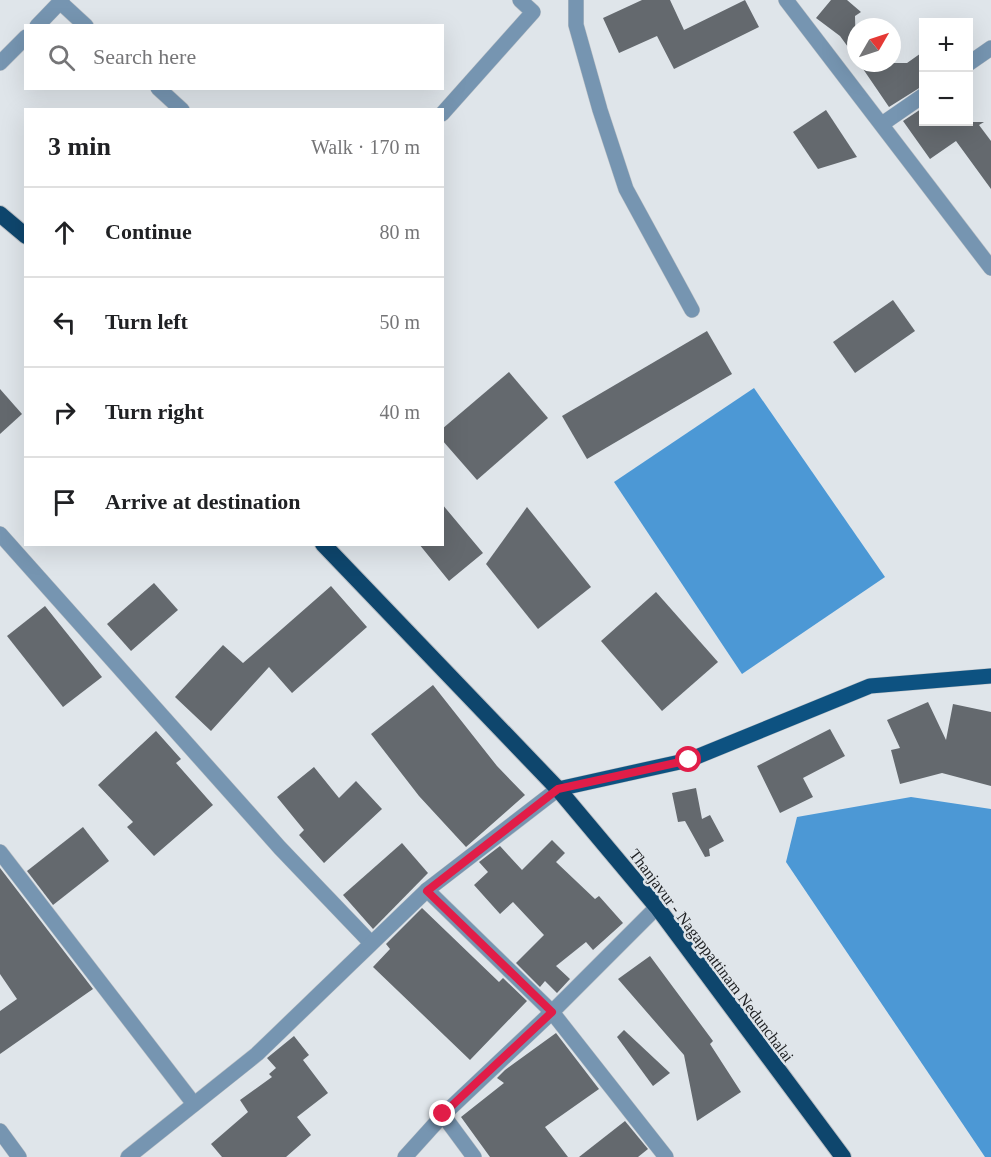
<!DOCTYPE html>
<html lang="en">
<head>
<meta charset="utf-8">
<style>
	body { margin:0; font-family:"Times New Roman",serif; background:#f6f6f6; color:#202124 }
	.controls { position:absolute; right:18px; top:18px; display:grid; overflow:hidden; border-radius:0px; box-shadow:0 6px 24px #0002 }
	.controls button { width:54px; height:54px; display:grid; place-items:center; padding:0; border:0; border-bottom:2px solid #e0e0e0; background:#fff; color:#202124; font:30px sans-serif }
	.compass { position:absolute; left:847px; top:18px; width:54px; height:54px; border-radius:50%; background:#fff; box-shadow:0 6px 24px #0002; rotate:51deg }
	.stop { position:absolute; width:18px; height:18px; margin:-14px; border:4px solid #e11d48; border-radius:50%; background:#fff }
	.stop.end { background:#e11d48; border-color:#fff; box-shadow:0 2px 6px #0008 }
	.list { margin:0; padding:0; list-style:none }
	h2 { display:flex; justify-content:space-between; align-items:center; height:78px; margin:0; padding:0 24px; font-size:26px }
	h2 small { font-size:20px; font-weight:400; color:#757577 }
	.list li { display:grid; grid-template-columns:39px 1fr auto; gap:18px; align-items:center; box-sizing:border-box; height:90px; padding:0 24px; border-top:2px solid #e0e0e0 }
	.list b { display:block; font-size:22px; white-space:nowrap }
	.list em { font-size:20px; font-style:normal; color:#757577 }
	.icon { flex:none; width:33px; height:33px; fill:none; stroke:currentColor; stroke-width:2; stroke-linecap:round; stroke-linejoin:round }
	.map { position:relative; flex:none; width:991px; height:1157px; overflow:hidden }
	.search { position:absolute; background:#fff; box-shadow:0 6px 24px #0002; left:24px; top:24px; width:420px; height:66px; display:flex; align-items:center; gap:15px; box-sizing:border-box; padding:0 21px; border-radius:0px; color:#757577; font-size:22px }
	.panel { position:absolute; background:#fff; box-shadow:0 6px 24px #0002; left:24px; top:108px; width:420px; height:438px; border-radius:0px }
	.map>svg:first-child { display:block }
	.water { fill:#4c98d5 }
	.building { fill:#64696e }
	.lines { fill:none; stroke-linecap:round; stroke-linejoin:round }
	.minor-casing { stroke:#bcc1c6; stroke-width:16 }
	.tertiary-casing { stroke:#bcc1c6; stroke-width:16 }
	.primary-casing { stroke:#bcc1c6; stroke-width:16 }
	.trunk-casing { stroke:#bcc1c6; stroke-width:18 }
	.minor { stroke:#7695b1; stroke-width:15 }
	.tertiary { stroke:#7695b1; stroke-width:15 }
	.primary { stroke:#0d5281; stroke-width:15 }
	.trunk { stroke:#0e466d; stroke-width:16 }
	.route { stroke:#e11d48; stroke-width:8 }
	.labels { text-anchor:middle; stroke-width:5; stroke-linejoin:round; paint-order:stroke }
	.street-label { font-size:16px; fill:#1c1e20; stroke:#dfe5ea }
</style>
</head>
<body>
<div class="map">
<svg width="991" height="1157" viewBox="0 0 991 1157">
	<rect width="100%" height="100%" fill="#dfe5ea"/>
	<g class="water">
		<polygon points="754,388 885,577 742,674 614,482"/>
		<polygon points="911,797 991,809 991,1157 985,1157 786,862 797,817"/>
	</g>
	<g class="building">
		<polygon points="642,0 670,0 684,30 745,0 759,27 674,69 657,36 619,53 603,18"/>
		<polygon points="831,0 847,0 861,12 855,16 856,58 840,36 816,18"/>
		<polygon points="924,51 924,85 889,107 859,63 907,63"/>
		<polygon points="924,107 924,122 984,122 979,125 991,141 991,189 956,141 930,159 903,121"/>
		<polygon points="826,110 857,157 818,169 793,132"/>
		<polygon points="893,300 915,331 855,373 833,342"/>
		<polygon points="707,331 732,374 587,459 562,416"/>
		<polygon points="509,372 548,418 477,480 442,440 442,429"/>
		<polygon points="0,389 22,414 0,434"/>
		<polygon points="442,504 483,553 449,581 419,544 442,544"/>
		<polygon points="527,507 591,587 538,629 486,564"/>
		<polygon points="154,583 178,610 131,651 107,624"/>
		<polygon points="331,586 367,627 292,693 269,667 211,731 175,697 223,645 243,663"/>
		<polygon points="656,592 718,662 662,711 601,641"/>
		<polygon points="45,606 102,677 63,707 7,636"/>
		<polygon points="433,685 497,766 525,795 466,847 419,796 371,734"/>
		<polygon points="928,702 946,740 953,704 991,712 991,786 942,773 900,784 891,750 900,748 887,720"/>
		<polygon points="830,729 845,756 803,778 813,797 780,813 757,766"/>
		<polygon points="156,731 181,759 176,763 213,805 154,856 127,827 133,822 98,785"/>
		<polygon points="314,767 339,798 356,781 382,809 324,863 299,835 304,830 277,797"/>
		<polygon points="696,788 702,819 710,815 724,841 709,849 710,856 705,857 685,821 678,822 672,793"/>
		<polygon points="83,827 109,861 53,905 27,871"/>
		<polygon points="552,840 565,853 556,862 595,899 599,896 623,923 593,950 586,942 556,966 570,979 557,993 545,981 540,987 516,963 544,935 513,902 500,914 474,885 488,872 479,862 500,846 522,870"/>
		<polygon points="402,843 428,873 373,929 343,895"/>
		<polygon points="0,868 93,989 0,1054 0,1011 17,999 0,974"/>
		<polygon points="422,908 499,982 503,978 527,1001 470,1060 373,967 390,949 386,944"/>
		<polygon points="650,956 713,1041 710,1044 741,1092 697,1121 684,1055 618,979"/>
		<polygon points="624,1030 670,1073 653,1086 617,1037"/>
		<polygon points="556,1033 599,1089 545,1127 568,1157 490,1157 461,1117 504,1083 497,1078 505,1070"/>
		<polygon points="294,1036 309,1055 303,1060 328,1093 297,1117 311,1135 286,1157 222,1157 211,1144 248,1112 240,1100 272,1077 269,1074 276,1068 267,1058"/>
		<polygon points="625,1121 648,1149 638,1157 579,1157"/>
	</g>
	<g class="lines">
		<g class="minor-casing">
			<g id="minor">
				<polyline points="576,0 576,25 600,110 626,189 692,310"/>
				<polyline points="60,2 86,26"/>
				<polyline points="37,26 62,0"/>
				<polyline points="0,63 26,37"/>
				<polyline points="968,64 991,48"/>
				<polyline points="158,88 182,110"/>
				<polyline points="442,114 533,12 520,0"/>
				<polyline points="882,124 924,95"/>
				<polyline points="0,534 280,848 371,943"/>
				<polyline points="0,852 194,1104"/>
				<polyline points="427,890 552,1012 666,1157"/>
				<polyline points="443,1115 474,1157"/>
				<polyline points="0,1131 19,1157"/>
				<polyline points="128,1157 257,1054 427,890 558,789"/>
				<polyline points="405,1157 443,1115 552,1012 657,907"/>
			</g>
		</g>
		<g class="tertiary-casing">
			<polyline id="tertiary" points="786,0 991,268"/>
		</g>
		<g class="primary-casing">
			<polyline id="primary" points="558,789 689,760 870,686 991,676"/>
		</g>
		<g class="trunk-casing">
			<g id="trunk">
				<polyline points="0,214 26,236"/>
				<polyline points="323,544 558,789 657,907 843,1157"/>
			</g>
		</g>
		<use href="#minor" class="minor"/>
		<use href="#tertiary" class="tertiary"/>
		<use href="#primary" class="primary"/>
		<use href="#trunk" class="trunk"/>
	</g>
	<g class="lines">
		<polyline class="route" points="443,1114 552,1012 427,891 558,789 689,760"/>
	</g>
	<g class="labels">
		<g class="street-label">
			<text transform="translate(712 955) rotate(53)" y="6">Thanjavur - Nagappattinam Nedunchalai</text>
		</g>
	</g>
</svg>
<div class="controls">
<button>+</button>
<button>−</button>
</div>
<svg class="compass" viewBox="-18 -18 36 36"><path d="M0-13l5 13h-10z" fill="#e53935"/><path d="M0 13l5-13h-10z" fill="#757577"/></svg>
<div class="stop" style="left:689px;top:760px"></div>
<div class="stop end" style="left:443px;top:1114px"></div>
<div class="search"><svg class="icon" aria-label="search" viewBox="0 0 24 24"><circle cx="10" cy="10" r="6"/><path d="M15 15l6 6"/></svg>Search here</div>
<section class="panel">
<h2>3 min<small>Walk · 170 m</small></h2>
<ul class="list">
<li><svg class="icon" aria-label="ahead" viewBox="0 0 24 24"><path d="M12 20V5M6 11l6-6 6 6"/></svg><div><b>Continue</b></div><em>80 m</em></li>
<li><svg class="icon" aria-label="left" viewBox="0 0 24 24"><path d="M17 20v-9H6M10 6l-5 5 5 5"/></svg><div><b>Turn left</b></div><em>50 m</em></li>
<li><svg class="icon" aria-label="right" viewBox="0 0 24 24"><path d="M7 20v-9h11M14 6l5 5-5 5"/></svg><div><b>Turn right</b></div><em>40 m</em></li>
<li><svg class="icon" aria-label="arrive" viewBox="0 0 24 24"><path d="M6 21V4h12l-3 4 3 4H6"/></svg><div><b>Arrive at destination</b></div></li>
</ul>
</section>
</div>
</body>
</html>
